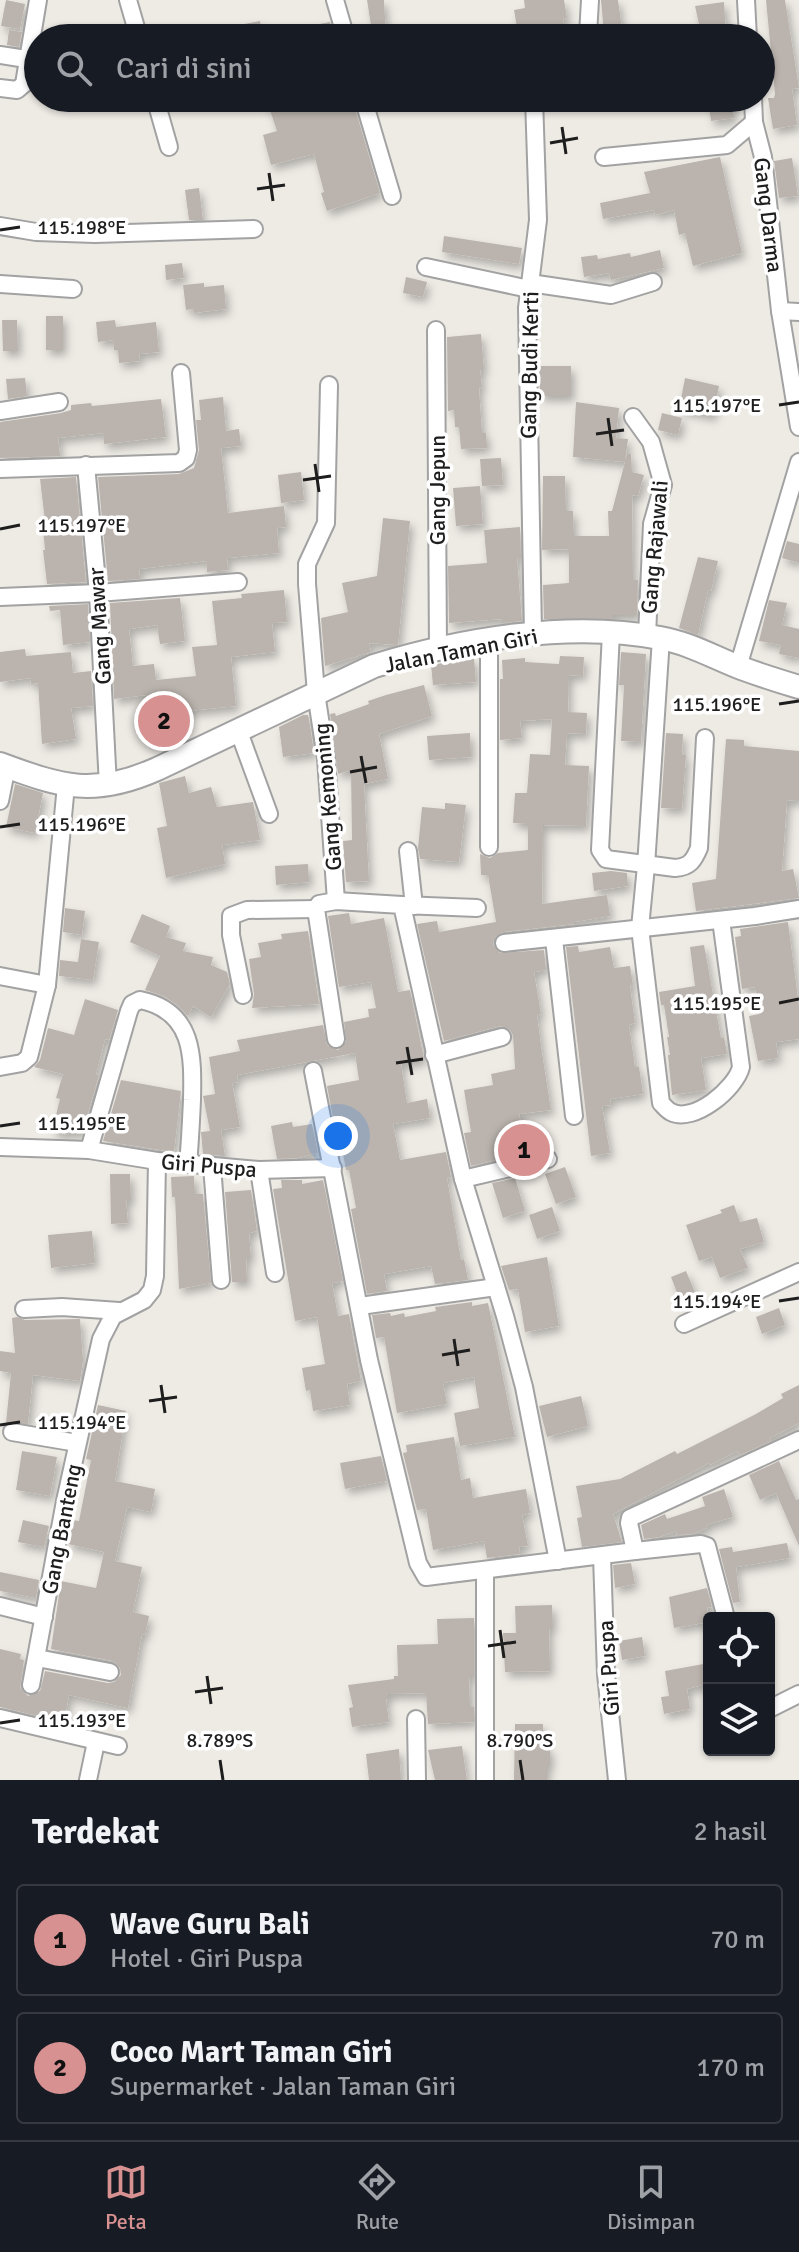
<!DOCTYPE html>
<html lang="id">
<head>
<meta charset="utf-8">
<style>
	body { margin:0; font-family:Signika,sans-serif; background:#20242c; color:#f1f3f6 }
	.controls { position:absolute; right:24px; bottom:24px; display:grid; overflow:hidden; border-radius:8px; box-shadow:0 2px 6px #0004 }
	.controls button { width:72px; height:72px; display:grid; place-items:center; padding:0; border:0; border-bottom:2px solid #363941; background:#171b24; color:#f1f3f6; font:40px sans-serif }
	.you { position:absolute; left:338px; top:1136px; width:28px; height:28px; margin:-20px; border:6px solid #fff; border-radius:50%; background:#1a73e8; box-shadow:0 0 0 12px #1a73e833 }
	.badge { display:grid; place-items:center; width:52px; height:52px; border-radius:50%; background:#d79191; color:#111; font-size:26px; font-weight:700 }
	.pin { position:absolute; translate:-50% -50%; border:4px solid #fff; box-shadow:0 2px 8px #0006 }
	.list { margin:0; padding:0; list-style:none }
	h2 { display:flex; justify-content:space-between; align-items:center; height:104px; margin:0; padding:0 32px; font-size:34px }
	h2 small { font-size:26px; font-weight:400; color:#9ea1a6 }
	.list li { display:grid; grid-template-columns:52px 1fr auto; gap:24px; align-items:center; box-sizing:border-box; height:112px; margin:0 16px 16px; padding:0 16px; border:2px solid #363941; border-radius:8px }
	.list b { display:block; font-size:30px; white-space:nowrap }
	.list p { margin:0; font-size:26px; white-space:nowrap; color:#9ea1a6 }
	.list em { font-size:26px; font-style:normal; color:#9ea1a6 }
	.icon { flex:none; width:44px; height:44px; fill:none; stroke:currentColor; stroke-width:2; stroke-linecap:round; stroke-linejoin:round }
	.map { position:relative; flex:none; width:799px; height:1780px; overflow:hidden }
	.search { position:absolute; background:#171b24; box-shadow:0 2px 6px #0004; left:24px; right:24px; top:24px; height:88px; display:flex; align-items:center; gap:20px; box-sizing:border-box; padding:0 28px; border-radius:44px; color:#9ea1a6; font-size:30px }
	.sheet { height:360px; background:#171b24 }
	nav { display:flex; justify-content:space-around; align-items:center; box-sizing:border-box; height:112px; border-top:2px solid #363941; background:#171b24; font-size:22px; color:#9ea1a6 }
	nav a { display:grid; justify-items:center; gap:4px }
	nav .on { color:#d79191 }
	.map>svg:first-child { display:block }
	.building { fill:#bbb4ae; filter:url(#shadow) }
	.lines { fill:none; stroke-linecap:round; stroke-linejoin:round }
	.minor-casing { stroke:#a2a2a2; stroke-width:20 }
	.tertiary-casing { stroke:#a2a2a2; stroke-width:26 }
	.minor { stroke:#fff; stroke-width:16 }
	.tertiary { stroke:#fff; stroke-width:22 }
	.ticks { fill:none; stroke:#1e1e1e; stroke-width:3 }
	.labels { text-anchor:middle; stroke-width:7; stroke-linejoin:round; paint-order:stroke }
	.street-label { font-size:22px; fill:#1e1e1e; stroke:#fff }
	.ticks-label { font-size:20px; text-anchor:middle; fill:#1e1e1e; stroke:#fff; stroke-width:7; stroke-linejoin:round; paint-order:stroke }
</style>
</head>
<body>
<div class="map">
<svg width="799" height="1780" viewBox="0 0 799 1780">
	<defs>
		<filter id="shadow"><feDropShadow dx="3.5" dy="5.5" stdDeviation="4" flood-color="#0004"/></filter>
	</defs>
	<rect width="100%" height="100%" fill="#eeebe5"/>
	<g class="building">
		<polygon points="6,0 25,4 20,29 1,26"/>
		<polygon points="367,0 384,0 386,38 373,38"/>
		<polygon points="524,0 564,0 567,18 563,19 564,26 518,33 514,10 525,8"/>
		<polygon points="601,0 618,0 622,30 604,33"/>
		<polygon points="766,0 785,0 799,88 792,89 797,125 773,129 768,98 774,98 775,94"/>
		<polygon points="724,2 726,36 702,38 695,6"/>
		<polygon points="260,21 263,38 241,38 239,25"/>
		<polygon points="330,22 334,36 282,38 282,31"/>
		<polygon points="9,30 22,32 19,47 7,45"/>
		<polygon points="266,98 323,98 326,110 353,102 380,193 327,211 321,193 324,192 314,154 271,165 263,135 277,131"/>
		<polygon points="708,98 731,98 734,118 711,121"/>
		<polygon points="720,157 742,253 693,266 685,233 679,235 674,210 655,215 654,210 603,219 600,203 650,193 644,172"/>
		<polygon points="792,158 798,196 779,198 774,161"/>
		<polygon points="199,188 203,220 189,220 185,190"/>
		<polygon points="444,236 522,248 519,264 442,252"/>
		<polygon points="660,250 664,268 611,280 609,273 584,277 581,257 597,255 598,259 630,253 631,257"/>
		<polygon points="182,263 184,278 166,280 165,265"/>
		<polygon points="406,277 427,282 423,297 403,293"/>
		<polygon points="204,283 204,287 224,285 226,309 194,313 193,309 186,310 183,285"/>
		<rect x="46" y="316" width="17" height="34"/>
		<polygon points="2,320 17,320 18,351 3,351"/>
		<polygon points="115,320 116,327 156,322 159,352 139,354 140,361 119,363 118,350 114,350 113,340 98,342 96,322"/>
		<polygon points="481,334 484,370 480,370 482,387 479,388 482,433 486,433 487,448 461,449 459,427 455,427 454,410 448,411 447,337"/>
		<polygon points="539,366 571,366 571,396 540,396"/>
		<polygon points="25,378 27,396 8,399 6,379"/>
		<polygon points="685,378 719,386 713,416 679,409"/>
		<polygon points="223,397 226,431 239,429 241,446 221,448 228,513 284,506 286,527 277,528 279,553 227,558 228,570 207,572 206,561 139,569 140,579 108,581 98,477 179,474 194,468 199,450 196,420 201,420 199,400"/>
		<polygon points="161,399 166,437 104,444 103,433 58,438 60,456 0,458 0,422 61,413 71,410 71,405 91,403 92,406"/>
		<polygon points="576,402 619,408 616,438 628,439 625,461 627,454 631,454 632,472 644,475 638,496 632,495 633,580 638,580 637,615 613,615 613,619 544,619 543,585 569,583 569,549 542,550 543,476 565,476 566,511 573,511 574,536 609,536 608,511 612,511 625,462 573,457"/>
		<polygon points="662,413 682,418 678,435 658,430"/>
		<polygon points="501,458 503,485 482,486 480,459"/>
		<polygon points="301,472 304,500 281,503 278,475"/>
		<polygon points="76,477 86,582 47,584 43,550 45,550 43,529 46,529 40,479"/>
		<polygon points="480,486 483,524 456,526 453,488"/>
		<polygon points="383,518 410,521 398,645 369,643 371,652 325,666 321,618 348,612 342,583 377,576"/>
		<polygon points="520,527 521,558 517,558 522,621 502,623 502,619 449,623 448,566 487,563 484,530"/>
		<polygon points="787,541 799,544 799,563 782,558"/>
		<polygon points="698,557 718,561 711,591 708,590 698,635 679,628"/>
		<polygon points="284,590 287,622 272,623 275,652 231,657 236,706 148,715 146,695 114,699 110,603 180,598 185,641 160,644 157,625 129,629 133,666 154,664 156,680 196,676 192,647 217,645 212,601 242,598 241,594"/>
		<polygon points="769,600 787,603 782,625 799,629 799,658 779,654 781,645 759,641"/>
		<polygon points="88,604 90,642 63,645 60,610 50,611 49,606"/>
		<polygon points="25,649 26,656 71,652 73,673 91,671 93,706 71,708 76,739 42,744 38,683 31,684 30,678 0,682 0,652"/>
		<polygon points="621,652 646,654 641,742 621,741 624,685 619,685"/>
		<polygon points="560,656 584,657 583,676 569,675 568,712 587,713 586,734 567,733 565,765 589,766 586,826 543,825 542,904 607,895 610,916 574,922 574,924 503,932 494,938 493,945 500,953 544,950 546,970 534,972 541,1014 537,1015 542,1053 551,1110 519,1114 524,1142 506,1145 508,1157 471,1166 464,1133 471,1132 464,1090 493,1085 491,1074 515,1069 513,1035 509,1029 500,1026 444,1041 417,924 437,921 439,932 496,922 488,875 481,875 480,854 490,858 498,853 528,850 528,824 513,823 515,793 527,793 530,754 550,755 552,719 520,721 522,738 500,740 500,679 503,679 502,660 525,658 525,662 559,664"/>
		<polygon points="474,658 476,682 433,685 431,665"/>
		<polygon points="424,685 432,716 379,734 388,779 364,784 369,881 346,882 343,841 352,840 351,770 338,774 330,714 335,713 336,716 369,704 368,701 386,695"/>
		<polygon points="303,715 308,715 309,719 314,753 283,757 279,727"/>
		<polygon points="470,733 471,757 429,760 427,736"/>
		<polygon points="666,733 683,734 682,755 686,755 682,809 661,808"/>
		<polygon points="726,739 744,740 744,746 799,751 799,801 787,800 782,871 793,869 799,898 696,911 692,883 716,879"/>
		<polygon points="185,776 189,793 211,787 217,807 253,802 260,840 222,845 225,864 166,878 157,828 167,826 159,783"/>
		<polygon points="15,784 43,793 35,833 6,827"/>
		<polygon points="445,803 466,805 459,862 420,859 418,848 422,807 445,809"/>
		<polygon points="308,864 309,882 276,885 275,866"/>
		<polygon points="611,871 627,873 628,886 594,891 592,873"/>
		<polygon points="65,908 85,911 82,935 63,932"/>
		<polygon points="349,913 351,924 384,918 398,992 410,990 424,1059 401,1064 407,1103 427,1099 430,1118 393,1124 400,1160 446,1152 451,1177 447,1178 461,1260 464,1259 468,1280 435,1284 431,1266 384,1274 387,1291 367,1294 351,1209 356,1208 349,1170 346,1170 342,1149 339,1150 327,1086 359,1080 355,1053 237,1075 238,1082 232,1083 240,1127 221,1130 225,1156 203,1154 201,1132 210,1131 203,1096 215,1094 209,1057 240,1051 237,1040 323,1025 327,1045 338,1050 346,1042 344,1022 369,1017 368,1009 376,1008 371,982 339,987 328,916"/>
		<polygon points="142,914 170,926 166,937 186,943 183,951 213,957 211,965 227,972 230,984 211,1017 193,1006 188,1016 177,1005 164,996 145,990 160,956 130,942"/>
		<polygon points="788,922 799,1006 799,1039 776,1042 778,1058 758,1061 749,1016 759,1014 755,987 742,989 735,937 741,936 740,929"/>
		<polygon points="308,931 319,1004 252,1008 254,994 249,959 261,957 258,943 282,939 281,934"/>
		<polygon points="81,939 99,942 93,980 59,976 60,960 78,962"/>
		<polygon points="704,945 721,1038 724,1037 727,1054 701,1058 706,1090 672,1095 668,1055 670,1055 667,1037 669,1037 664,1005 661,1005 659,992 695,986 690,947"/>
		<polygon points="578,946 579,952 610,947 614,968 630,966 633,985 630,986 635,1023 629,1025 635,1067 639,1067 643,1094 610,1099 611,1105 602,1106 610,1153 591,1156 566,947"/>
		<polygon points="85,999 118,1010 109,1040 105,1039 96,1074 99,1075 82,1134 69,1131 68,1135 52,1131 60,1099 56,1098 63,1074 34,1067 40,1060 48,1028 74,1035"/>
		<polygon points="121,1080 181,1091 174,1152 103,1141"/>
		<polygon points="292,1122 293,1127 312,1124 318,1153 298,1158 277,1159 271,1126"/>
		<polygon points="565,1167 576,1197 556,1204 545,1174"/>
		<polygon points="110,1174 130,1174 131,1200 126,1200 128,1223 111,1224"/>
		<polygon points="194,1176 195,1194 203,1194 211,1283 179,1289 175,1197 172,1197 171,1177"/>
		<polygon points="515,1178 525,1211 503,1218 492,1183"/>
		<polygon points="281,1180 302,1180 302,1184 323,1180 343,1281 332,1283 338,1316 349,1314 361,1381 347,1384 350,1405 313,1411 310,1390 306,1391 302,1368 325,1364 317,1317 295,1321 273,1189 282,1188"/>
		<polygon points="251,1190 257,1231 249,1233 251,1258 246,1258 247,1282 232,1282 225,1192"/>
		<polygon points="734,1205 740,1222 757,1218 764,1242 740,1249 748,1268 720,1278 712,1257 699,1261 686,1225 722,1213 720,1210"/>
		<polygon points="552,1207 560,1231 537,1239 529,1215"/>
		<polygon points="92,1231 95,1263 51,1268 48,1235"/>
		<polygon points="547,1257 559,1326 525,1332 518,1289 509,1290 501,1266"/>
		<polygon points="686,1271 697,1297 681,1303 671,1277"/>
		<polygon points="472,1302 472,1306 488,1303 515,1437 460,1446 454,1413 479,1408 474,1377 443,1383 447,1404 397,1413 384,1337 376,1338 372,1315 390,1313 391,1316 404,1313 405,1317 436,1311 435,1307"/>
		<polygon points="779,1308 785,1325 762,1334 756,1317"/>
		<polygon points="17,1317 25,1320 80,1319 83,1361 80,1381 33,1375 28,1423 6,1423 11,1373 0,1371 0,1351 15,1353 12,1318"/>
		<polygon points="799,1385 799,1423 770,1438 771,1441 740,1455 737,1451 710,1465 709,1463 613,1514 622,1542 582,1547 577,1518 582,1517 576,1486 620,1479 675,1451 677,1454 756,1414 783,1398 781,1394"/>
		<polygon points="581,1396 588,1426 547,1437 539,1406"/>
		<polygon points="98,1405 126,1411 115,1481 155,1489 151,1512 127,1507 115,1561 142,1567 133,1612 149,1616 145,1635 142,1634 128,1708 69,1695 64,1722 0,1707 0,1649 21,1654 20,1659 24,1660 20,1688 28,1696 40,1691 45,1671 108,1683 114,1682 121,1675 120,1668 113,1661 51,1649 61,1581 96,1588 104,1552 68,1544 73,1520 79,1521 91,1460 86,1459"/>
		<polygon points="454,1437 461,1480 470,1478 473,1498 526,1489 530,1513 522,1515 528,1546 519,1547 520,1554 487,1558 484,1541 433,1550 426,1509 417,1510 403,1453 407,1452 406,1445"/>
		<polygon points="22,1451 57,1457 50,1496 16,1490"/>
		<polygon points="381,1456 387,1481 345,1489 340,1463"/>
		<polygon points="779,1461 796,1500 799,1499 799,1546 776,1493 760,1500 749,1475"/>
		<polygon points="724,1489 733,1517 706,1525 707,1528 692,1534 677,1535 676,1531 659,1537 644,1539 641,1525 665,1514 667,1519 705,1506 702,1497"/>
		<polygon points="23,1520 49,1526 44,1547 18,1542"/>
		<polygon points="787,1543 790,1558 736,1567 740,1602 733,1603 719,1549 732,1547 733,1552"/>
		<polygon points="631,1563 635,1584 615,1588 613,1565"/>
		<polygon points="0,1572 39,1580 36,1598 0,1591"/>
		<polygon points="707,1588 712,1607 707,1608 709,1622 674,1628 669,1597"/>
		<polygon points="552,1605 553,1628 549,1628 550,1671 505,1672 503,1633 516,1633 515,1606"/>
		<polygon points="474,1618 474,1677 469,1677 470,1707 474,1707 474,1722 428,1724 426,1693 388,1694 388,1699 386,1700 389,1722 352,1727 349,1708 353,1707 348,1685 394,1679 394,1676 398,1676 397,1645 438,1644 437,1619"/>
		<polygon points="642,1637 645,1656 622,1660 619,1641"/>
		<polygon points="709,1663 709,1683 687,1689 690,1709 664,1714 661,1697 669,1696 665,1671"/>
		<polygon points="515,1724 543,1724 544,1748 550,1748 550,1765 547,1765 547,1780 514,1780"/>
		<polygon points="462,1746 467,1780 435,1780 428,1750"/>
		<polygon points="399,1749 401,1780 369,1780 366,1754"/>
	</g>
	<g class="lines">
		<g class="minor-casing">
			<g id="minor">
				<polyline points="128,0 139,38"/>
				<polyline points="335,0 346,38"/>
				<polyline points="746,0 748,38"/>
				<polyline points="588,35 590,0"/>
				<polyline points="0,55 26,59"/>
				<polyline points="0,88 17,90 24,84 38,0"/>
				<polyline points="155,98 169,147"/>
				<polyline points="363,98 392,196"/>
				<polyline points="753,98 754,122 763,157 780,311 799,427"/>
				<polyline points="604,157 727,145 754,122"/>
				<polyline points="0,226 36,232 95,234 254,229"/>
				<polyline points="426,267 529,289"/>
				<polyline points="530,283 611,295 653,282"/>
				<polyline points="0,284 73,289"/>
				<polyline points="780,311 799,312"/>
				<polyline points="436,330 438,651"/>
				<polyline points="329,385 326,523 307,564 307,584 316,693 326,758 336,901"/>
				<polyline points="0,411 59,402"/>
				<polyline points="633,417 651,442 663,485 652,524 647,636"/>
				<polyline points="86,465 98,593 108,786"/>
				<polyline points="0,469 179,463 186,458 188,450 181,373"/>
				<polyline points="0,597 98,593 238,582"/>
				<polyline points="533,633 527,308 538,220 534,98"/>
				<path d="M611 633 600 850 606 859 675 868C690 867 694 860 699 848L705 738"/>
				<path d="M661 638 646 866 640 928 661 1103C664 1106 667 1110 671 1112 694 1124 736 1088 741 1067L721 920"/>
				<polyline points="738,667 799,462"/>
				<polyline points="239,732 269,814"/>
				<polyline points="0,801 7,766"/>
				<polyline points="489,847 489,641"/>
				<polyline points="408,851 414,906"/>
				<polyline points="402,905 477,908"/>
				<polyline points="554,939 574,1116"/>
				<polyline points="504,943 755,916 799,909"/>
				<polyline points="0,976 47,985"/>
				<polyline points="243,995 231,935 231,916 247,910 316,909"/>
				<polyline points="336,1039 316,909 319,904 336,901 402,905 463,1179 505,1316 524,1387 558,1561"/>
				<polyline points="434,1055 502,1037"/>
				<polyline points="0,1067 22,1063 29,1057 47,985 66,785"/>
				<polyline points="313,1071 369,1360 418,1563 426,1577 635,1551 629,1523 630,1518 799,1440"/>
				<polyline points="0,1147 89,1150 157,1161 259,1170 333,1168"/>
				<path d="M89 1150 129 1011 132 1004 140 1000C194 1011 193 1056 192 1100 191 1122 190 1143 188 1164"/>
				<polyline points="212,1166 221,1280"/>
				<polyline points="259,1170 275,1273"/>
				<polyline points="463,1179 548,1159"/>
				<polyline points="360,1306 496,1287"/>
				<polyline points="24,1309 62,1307 119,1311"/>
				<polyline points="684,1324 799,1272"/>
				<polyline points="12,1432 77,1443"/>
				<polyline points="635,1551 701,1544 707,1546 726,1618"/>
				<polyline points="602,1556 606,1674 617,1780"/>
				<polyline points="485,1571 485,1780"/>
				<polyline points="0,1606 44,1617"/>
				<polyline points="37,1658 110,1672"/>
				<polyline points="31,1685 65,1501 101,1339 113,1316 144,1300 152,1290 155,1276 157,1161"/>
				<polyline points="769,1709 799,1694"/>
				<polyline points="0,1718 118,1746"/>
				<polyline points="416,1719 417,1780"/>
				<polyline points="88,1780 96,1742"/>
			</g>
		</g>
		<g class="tertiary-casing">
			<path id="tertiary" d="M0 764C62 787 94 797 157 769L374 666C462 639 568 621 660 638 689 643 713 657 741 668 760 675 779 681 799 687"/>
		</g>
		<use href="#minor" class="minor"/>
		<use href="#tertiary" class="tertiary"/>
	</g>
	<path class="ticks" d="M562 127 566 154M550 143 578 138M269 173 273 201M257 189 285 185M0 230 20 227M779 405 799 402M608 418 612 446M596 434 624 430M315 464 319 492M303 480 331 476M0 529 20 525M779 704 799 701M361 756 366 783M350 772 377 767M0 827 20 824M779 1003 799 999M407 1047 412 1075M396 1063 423 1059M0 1126 20 1123M779 1301 799 1298M454 1339 458 1366M442 1355 470 1350M161 1385 165 1413M149 1401 177 1397M0 1425 20 1422M500 1630 504 1658M488 1646 516 1642M207 1676 211 1704M195 1692 223 1688M0 1723 20 1720M220 1760 223 1780M520 1760 523 1780"/>
	<g class="labels">
		<g class="street-label">
			<text transform="translate(769 215) rotate(83)" y="8">Gang Darma</text>
			<text transform="translate(529 365) rotate(-89)" y="8">Gang Budi Kerti</text>
			<text transform="translate(437 490) rotate(-90)" y="8">Gang Jepun</text>
			<text transform="translate(654 547) rotate(-85)" y="8">Gang Rajawali</text>
			<text transform="translate(99 626) rotate(-94)" y="8">Gang Mawar</text>
			<text transform="translate(461 650) rotate(-11)" y="8">Jalan Taman Giri</text>
			<text transform="translate(327 797) rotate(-95)" y="8">Gang Kemoning</text>
			<text transform="translate(209 1165) rotate(5)" y="8">Giri Puspa</text>
			<text transform="translate(61 1529) rotate(-79)" y="8">Gang Banteng</text>
			<text transform="translate(608 1668) rotate(-94)" y="8">Giri Puspa</text>
		</g>
	</g>
	<g class="ticks-label">
		<text x="82" y="234">115.198°E</text>
		<text x="717" y="412">115.197°E</text>
		<text x="82" y="532">115.197°E</text>
		<text x="717" y="711">115.196°E</text>
		<text x="82" y="831">115.196°E</text>
		<text x="717" y="1010">115.195°E</text>
		<text x="82" y="1130">115.195°E</text>
		<text x="717" y="1308">115.194°E</text>
		<text x="82" y="1429">115.194°E</text>
		<text x="82" y="1727">115.193°E</text>
		<text x="220" y="1747">8.789°S</text>
		<text x="520" y="1747">8.790°S</text>
	</g>
</svg>
<div class="controls">
<button><svg class="icon" aria-label="locate" viewBox="0 0 24 24"><circle cx="12" cy="12" r="6"/><path d="M12 2v4M12 18v4M2 12h4M18 12h4"/></svg></button>
<button><svg class="icon" aria-label="layers" viewBox="0 0 24 24"><path d="M12 4l9 5-9 5-9-5zM3 14l9 5 9-5"/></svg></button>
</div>
<div class="you"></div>
<div class="pin badge" style="left:524px;top:1150px">1</div>
<div class="pin badge" style="left:164px;top:721px">2</div>
<div class="search"><svg class="icon" aria-label="search" viewBox="0 0 24 24"><circle cx="10" cy="10" r="6"/><path d="M15 15l6 6"/></svg>Cari di sini</div>
</div>
<section class="sheet">
<h2>Terdekat<small>2 hasil</small></h2>
<ul class="list">
<li><span class="badge">1</span><div><b>Wave Guru Bali</b><p>Hotel · Giri Puspa</p></div><em>70 m</em></li>
<li><span class="badge">2</span><div><b>Coco Mart Taman Giri</b><p>Supermarket · Jalan Taman Giri</p></div><em>170 m</em></li>
</ul>
</section>
<nav>
<a class="on"><svg class="icon" aria-label="map" viewBox="0 0 24 24"><path d="M3 6l6-2 6 2 6-2v14l-6 2-6-2-6 2zM9 4v14M15 6v14"/></svg>Peta</a>
<a><svg class="icon" aria-label="directions" viewBox="0 0 24 24"><path d="M12 3l9 9-9 9-9-9zM9 14v-3h6M13 9l2 2-2 2"/></svg>Rute</a>
<a><svg class="icon" aria-label="saved" viewBox="0 0 24 24"><path d="M7 4h10v16l-5-4-5 4z"/></svg>Disimpan</a>
</nav>
</body>
</html>
